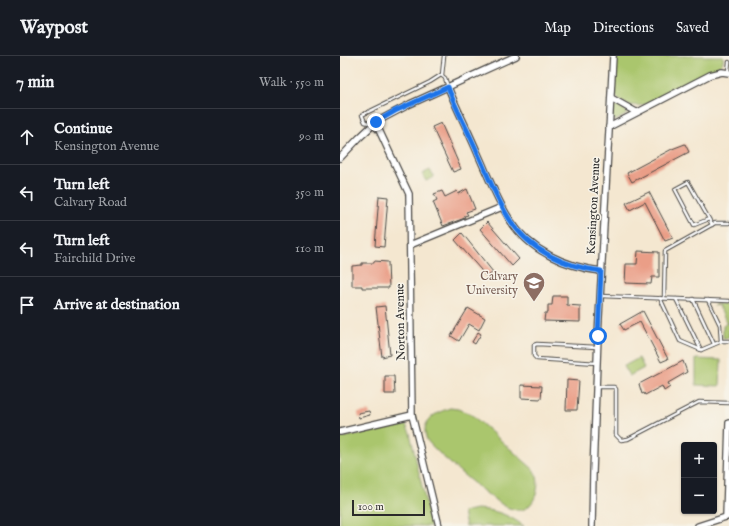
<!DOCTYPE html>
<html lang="en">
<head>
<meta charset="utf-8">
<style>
	body { margin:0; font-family:"IM FELL English",serif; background:#242831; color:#f1f3f6 }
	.controls { position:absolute; right:12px; bottom:12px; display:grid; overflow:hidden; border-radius:4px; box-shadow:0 1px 3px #0004 }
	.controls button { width:36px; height:36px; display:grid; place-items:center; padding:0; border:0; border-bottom:1px solid #363941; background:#171b24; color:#f1f3f6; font:20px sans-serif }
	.scale { position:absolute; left:12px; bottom:10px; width:73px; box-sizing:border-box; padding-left:4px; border:2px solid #2b2b2b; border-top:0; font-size:11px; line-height:14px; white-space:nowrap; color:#2b2b2b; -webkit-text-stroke:3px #f7f3e8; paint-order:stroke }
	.stop { position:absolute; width:12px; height:12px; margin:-9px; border:3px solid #1a73e8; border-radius:50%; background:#fff }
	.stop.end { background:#1a73e8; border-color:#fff; box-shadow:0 1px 4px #0008 }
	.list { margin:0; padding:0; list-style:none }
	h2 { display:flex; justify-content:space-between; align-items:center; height:52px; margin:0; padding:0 16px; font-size:17px }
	h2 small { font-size:13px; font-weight:400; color:#9ea1a6 }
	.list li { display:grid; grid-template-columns:26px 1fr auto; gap:12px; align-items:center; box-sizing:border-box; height:56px; padding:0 16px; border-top:1px solid #363941 }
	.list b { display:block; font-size:15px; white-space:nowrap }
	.list p { margin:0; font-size:13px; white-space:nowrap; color:#9ea1a6 }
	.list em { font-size:13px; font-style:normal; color:#9ea1a6 }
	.icon { flex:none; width:22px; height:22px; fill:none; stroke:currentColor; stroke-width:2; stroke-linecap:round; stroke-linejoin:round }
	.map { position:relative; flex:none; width:389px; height:470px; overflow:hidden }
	header { display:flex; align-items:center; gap:24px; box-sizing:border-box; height:56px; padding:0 20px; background:#171b24; border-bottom:1px solid #363941 }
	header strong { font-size:19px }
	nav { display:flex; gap:22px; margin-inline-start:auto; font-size:14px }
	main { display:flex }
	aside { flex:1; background:#171b24 }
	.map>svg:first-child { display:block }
	.green { fill:#aac66d; stroke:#6a784c }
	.building { fill:#ea9e87 }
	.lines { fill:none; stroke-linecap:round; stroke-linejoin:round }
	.service-casing { stroke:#494744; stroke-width:4.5 }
	.minor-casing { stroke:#494744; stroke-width:8 }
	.service { stroke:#fff; stroke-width:2.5 }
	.minor { stroke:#fff; stroke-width:5.5 }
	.route { stroke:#1a73e8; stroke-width:5 }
	.labels { text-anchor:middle; stroke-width:3; stroke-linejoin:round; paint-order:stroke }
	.street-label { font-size:12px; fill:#2b2b2b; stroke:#f7f3e8 }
	.education-label { font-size:12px; fill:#785e54; stroke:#f7f3e8; text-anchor:end }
</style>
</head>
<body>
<header>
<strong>Waypost</strong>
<nav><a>Map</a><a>Directions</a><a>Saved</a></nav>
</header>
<main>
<aside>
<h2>7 min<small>Walk · 550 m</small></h2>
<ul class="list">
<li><svg class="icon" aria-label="ahead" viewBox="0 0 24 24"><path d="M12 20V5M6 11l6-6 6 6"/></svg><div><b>Continue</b><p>Kensington Avenue</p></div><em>90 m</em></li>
<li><svg class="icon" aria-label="left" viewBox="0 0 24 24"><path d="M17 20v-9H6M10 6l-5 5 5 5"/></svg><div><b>Turn left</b><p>Calvary Road</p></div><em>350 m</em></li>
<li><svg class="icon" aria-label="left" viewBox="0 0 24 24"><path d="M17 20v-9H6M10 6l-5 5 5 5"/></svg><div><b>Turn left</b><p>Fairchild Drive</p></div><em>110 m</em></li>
<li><svg class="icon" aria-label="arrive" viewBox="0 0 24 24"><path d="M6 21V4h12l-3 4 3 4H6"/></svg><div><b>Arrive at destination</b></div></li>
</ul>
</aside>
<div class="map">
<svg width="389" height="470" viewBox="0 0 389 470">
	<rect width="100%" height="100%" fill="#f7f3e8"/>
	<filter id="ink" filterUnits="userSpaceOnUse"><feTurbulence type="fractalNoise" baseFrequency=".025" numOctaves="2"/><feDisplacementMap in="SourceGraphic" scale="8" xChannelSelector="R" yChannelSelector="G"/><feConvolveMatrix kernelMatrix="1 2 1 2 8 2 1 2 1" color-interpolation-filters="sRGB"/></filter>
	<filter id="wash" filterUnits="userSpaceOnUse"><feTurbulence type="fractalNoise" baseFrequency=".012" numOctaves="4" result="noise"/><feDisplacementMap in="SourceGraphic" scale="16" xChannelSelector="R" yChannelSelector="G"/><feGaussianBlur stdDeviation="0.9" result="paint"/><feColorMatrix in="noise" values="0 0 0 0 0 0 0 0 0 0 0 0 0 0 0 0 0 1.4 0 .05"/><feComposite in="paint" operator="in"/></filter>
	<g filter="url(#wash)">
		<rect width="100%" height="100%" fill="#f4e7d0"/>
		<g class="green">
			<path d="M277 0H383C384 5 382 9 378 12L377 13 353 24 304 49C294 51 277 49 275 36 274 25 277 11 277 0Z"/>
			<polygon points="274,48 286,54 287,58 277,64 273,64 272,62 273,49"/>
			<polygon points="90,114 94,121 86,125 82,118"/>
			<polygon points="375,248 389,249 389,280 388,282 383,282 383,270 387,267 378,249 374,250"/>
			<polygon points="299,302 304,312 289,320 284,310"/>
			<polygon points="356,303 381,304 380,330 356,329"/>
			<path d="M110 352 118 353 132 359 193 413C194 415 196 418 197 421 200 432 194 452 181 454 178 455 173 453 169 452 157 449 94 395 87 384 86 382 85 377 85 375 85 361 99 356 110 352Z"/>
			<polygon points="66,369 70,377 91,470 0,470 0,382"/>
			<path d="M136 453C156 454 167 458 184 470H126L123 456Z"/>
		</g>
		<g id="blocks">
			<g class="building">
				<polygon points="101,67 121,113 113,116 92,71"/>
				<polygon points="345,88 349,96 292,126 287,117 332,93"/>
				<polygon points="127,133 135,153 126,156 128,159 124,160 125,162 103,170 93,146 97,144 94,138 102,135 105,141 117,135 118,138"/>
				<polygon points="309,136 333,182 325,185 305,146 290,154 286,147"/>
				<polygon points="39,140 48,141 44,191 35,190"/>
				<polygon points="147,166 179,203 172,210 140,173"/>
				<polygon points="122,177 153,216 147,221 115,184"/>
				<polygon points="298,195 319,196 319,221 312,221 311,228 285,227 286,208 297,208"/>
				<polygon points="34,205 48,206 49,232 22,232 22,230 12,230 12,210 22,209 22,207 34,207"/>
				<polygon points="213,240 227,240 227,249 240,250 240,266 204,265 205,257 208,257 208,249 212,249"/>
				<polygon points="45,250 50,299 42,301 36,251"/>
				<polygon points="128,252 145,262 139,274 129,268 119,285 111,280"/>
				<polygon points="303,255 328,303 321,306 300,266 284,274 280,268"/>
				<polygon points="138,276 141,278 135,288 132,286"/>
				<polygon points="343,305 347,316 328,327 330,331 324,335 322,330 305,339 304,337 302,338 299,328"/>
				<polygon points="45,320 54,320 55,338 45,338"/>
				<polygon points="227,324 239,325 237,354 226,354"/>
				<polygon points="181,329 202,330 201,343 181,342"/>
				<polygon points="29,355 30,359 19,362 18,357"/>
			</g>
		</g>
	</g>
	<g filter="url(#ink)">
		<use href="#blocks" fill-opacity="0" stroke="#494744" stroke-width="1"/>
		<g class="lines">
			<g class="service-casing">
				<g id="service">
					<polyline points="388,16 389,6"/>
					<polyline points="102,19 104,0"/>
					<polyline points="33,68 25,66 22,59 90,26 101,19 105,22 108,31"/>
					<polyline points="369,163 354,169 335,133 348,126 369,163 372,169"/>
					<polyline points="261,240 389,245"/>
					<polyline points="320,242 340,285 361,294 382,285 389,285"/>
					<polyline points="324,242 325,195 375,167 389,167"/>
					<polyline points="336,243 361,294"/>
					<polyline points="353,243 374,288"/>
					<polyline points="368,244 380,269 381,285"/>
					<polyline points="257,307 197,303 194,300 194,289 197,288 257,291"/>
					<polyline points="257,331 274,331 276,333 276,379 281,384 288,383 359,346 389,347"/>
				</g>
			</g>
			<g class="minor-casing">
				<g id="minor">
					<path d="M108 31C117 54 129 76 138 98 148 120 157 144 170 164 190 195 226 211 261 215"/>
					<polyline points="271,42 296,56"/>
					<polyline points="33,68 39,74 69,138 72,359 99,470"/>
					<polyline points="269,71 370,19 382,16 389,17"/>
					<polyline points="0,102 19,82 36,66 70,48 176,0"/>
					<polyline points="70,189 162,151"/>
					<polyline points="0,376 72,359"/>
					<polyline points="386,461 389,367"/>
					<polyline points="252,470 253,416 258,280 273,0"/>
					<polyline points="358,470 389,460"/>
				</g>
			</g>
			<use href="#service" class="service"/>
			<use href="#minor" class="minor"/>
		</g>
	</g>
	<g class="lines" filter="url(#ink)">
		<path class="route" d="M36 66 55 55 108 31C116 54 129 76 138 98 148 120 157 144 170 164 190 195 226 211 261 215L258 280"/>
	</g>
	<defs>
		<g id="university-pin" transform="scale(1.15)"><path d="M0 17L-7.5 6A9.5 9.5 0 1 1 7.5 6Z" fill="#8d6e63" stroke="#f7f3e8"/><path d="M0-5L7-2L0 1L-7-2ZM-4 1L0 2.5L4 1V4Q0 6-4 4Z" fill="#fff"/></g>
	</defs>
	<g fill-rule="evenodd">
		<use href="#university-pin" x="194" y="227"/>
	</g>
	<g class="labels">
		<g class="street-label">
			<text transform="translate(253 150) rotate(-87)" y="4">Kensington Avenue</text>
			<text transform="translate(60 266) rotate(-91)" y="4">Norton Avenue</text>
		</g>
		<g class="education-label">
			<text x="178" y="224">Calvary<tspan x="178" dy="14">University</tspan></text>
		</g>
	</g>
</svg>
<div class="controls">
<button>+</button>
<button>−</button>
</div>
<div class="scale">100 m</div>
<div class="stop" style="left:258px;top:280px"></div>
<div class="stop end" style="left:36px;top:66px"></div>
</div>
</main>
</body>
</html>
